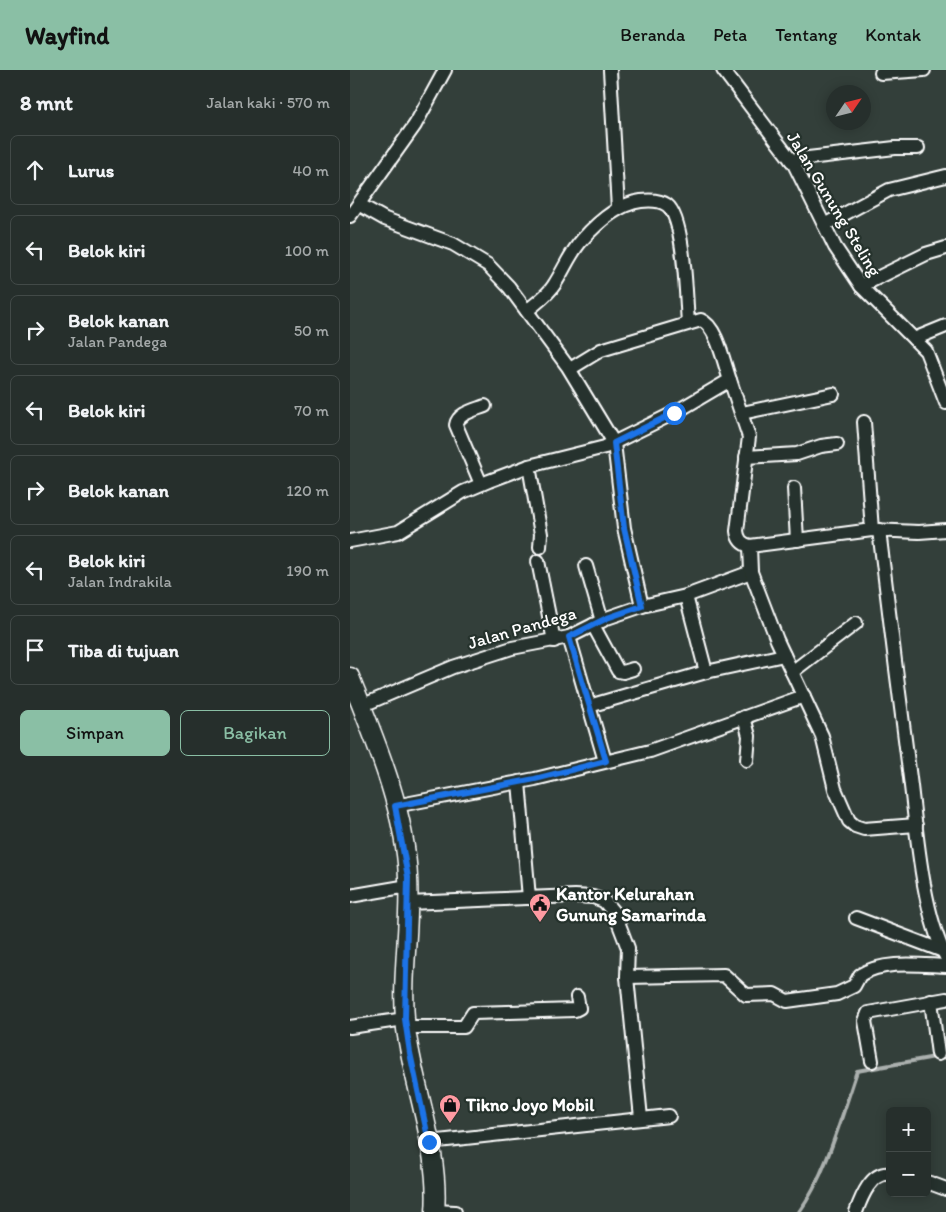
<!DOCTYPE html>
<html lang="id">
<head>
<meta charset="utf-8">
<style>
	body { margin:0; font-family:Itim,sans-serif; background:#2e3734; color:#f1f3f6 }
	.controls { position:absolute; right:15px; bottom:15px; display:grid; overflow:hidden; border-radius:8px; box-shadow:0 2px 12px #0003 }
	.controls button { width:45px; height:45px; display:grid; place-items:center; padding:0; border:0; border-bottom:1px solid #424a48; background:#262f2c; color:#f1f3f6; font:25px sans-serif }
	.compass { position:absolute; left:476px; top:15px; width:45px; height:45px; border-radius:50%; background:#262f2c; box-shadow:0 2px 12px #0003; rotate:55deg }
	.stop { position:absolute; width:15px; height:15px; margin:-11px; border:4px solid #1a73e8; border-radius:50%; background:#fff }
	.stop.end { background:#1a73e8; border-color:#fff; box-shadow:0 1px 5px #0008 }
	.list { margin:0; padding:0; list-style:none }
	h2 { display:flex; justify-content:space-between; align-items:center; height:65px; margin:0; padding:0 20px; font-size:21px }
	h2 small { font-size:16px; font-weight:400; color:#a4a9a9 }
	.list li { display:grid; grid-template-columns:32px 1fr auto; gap:15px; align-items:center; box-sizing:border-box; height:70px; margin:0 10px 10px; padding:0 10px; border:1px solid #424a48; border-radius:8px }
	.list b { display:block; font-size:19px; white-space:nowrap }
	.list p { margin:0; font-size:16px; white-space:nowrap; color:#a4a9a9 }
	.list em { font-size:16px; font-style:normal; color:#a4a9a9 }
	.actions { display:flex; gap:10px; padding:15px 20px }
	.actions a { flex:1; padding:11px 0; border:1px solid #8abfa5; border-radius:8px; text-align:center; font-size:18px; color:#8abfa5 }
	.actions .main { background:#8abfa5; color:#111 }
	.icon { flex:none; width:28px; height:28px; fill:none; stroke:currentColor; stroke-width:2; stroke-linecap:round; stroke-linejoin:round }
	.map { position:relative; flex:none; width:596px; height:1142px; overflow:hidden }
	header { display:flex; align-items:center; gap:30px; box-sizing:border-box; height:70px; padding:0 25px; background:#8abfa5; color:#111 }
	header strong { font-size:24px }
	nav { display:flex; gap:28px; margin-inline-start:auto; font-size:18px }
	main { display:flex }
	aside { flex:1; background:#262f2c }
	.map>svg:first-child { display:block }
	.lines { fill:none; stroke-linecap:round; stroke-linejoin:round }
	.stream { stroke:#abb0ae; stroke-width:4 }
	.street-casing { stroke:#fff; stroke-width:16 }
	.secondary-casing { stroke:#fff; stroke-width:21 }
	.street { stroke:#26332d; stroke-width:12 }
	.secondary { stroke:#26332d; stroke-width:18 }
	.route { stroke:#1a73e8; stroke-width:6 }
	.labels { text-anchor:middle; stroke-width:4.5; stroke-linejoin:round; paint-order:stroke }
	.street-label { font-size:18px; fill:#fff; stroke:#26332d }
	.poi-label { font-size:18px; font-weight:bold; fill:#fff; stroke:#26332d; text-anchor:start }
</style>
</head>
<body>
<header>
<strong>Wayfind</strong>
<nav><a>Beranda</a><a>Peta</a><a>Tentang</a><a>Kontak</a></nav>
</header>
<main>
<aside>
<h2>8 mnt<small>Jalan kaki · 570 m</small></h2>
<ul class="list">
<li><svg class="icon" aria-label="ahead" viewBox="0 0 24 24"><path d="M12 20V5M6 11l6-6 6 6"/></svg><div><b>Lurus</b></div><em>40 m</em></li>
<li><svg class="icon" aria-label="left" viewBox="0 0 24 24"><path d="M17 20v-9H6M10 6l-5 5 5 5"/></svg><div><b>Belok kiri</b></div><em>100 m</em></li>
<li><svg class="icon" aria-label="right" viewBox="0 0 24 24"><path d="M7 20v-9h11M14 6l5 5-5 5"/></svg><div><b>Belok kanan</b><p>Jalan Pandega</p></div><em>50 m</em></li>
<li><svg class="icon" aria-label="left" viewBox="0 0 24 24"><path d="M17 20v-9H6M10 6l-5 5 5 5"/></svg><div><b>Belok kiri</b></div><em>70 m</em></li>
<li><svg class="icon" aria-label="right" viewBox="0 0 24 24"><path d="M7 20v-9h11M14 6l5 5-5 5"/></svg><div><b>Belok kanan</b></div><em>120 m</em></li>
<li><svg class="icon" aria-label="left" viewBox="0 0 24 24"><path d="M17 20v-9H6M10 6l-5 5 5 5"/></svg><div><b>Belok kiri</b><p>Jalan Indrakila</p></div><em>190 m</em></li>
<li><svg class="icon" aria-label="arrive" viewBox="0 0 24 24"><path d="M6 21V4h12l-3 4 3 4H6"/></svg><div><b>Tiba di tujuan</b></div></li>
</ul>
<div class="actions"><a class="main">Simpan</a><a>Bagikan</a></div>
</aside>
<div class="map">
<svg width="596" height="1142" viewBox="0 0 596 1142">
	<rect width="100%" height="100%" fill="#333f3a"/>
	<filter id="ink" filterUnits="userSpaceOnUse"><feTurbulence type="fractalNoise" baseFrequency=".02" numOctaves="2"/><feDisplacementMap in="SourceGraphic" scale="10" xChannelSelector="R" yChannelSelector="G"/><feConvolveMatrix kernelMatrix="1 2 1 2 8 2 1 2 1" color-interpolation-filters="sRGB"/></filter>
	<g filter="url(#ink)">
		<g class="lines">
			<path class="stream" d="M449 1142C476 1105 492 1045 507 1001L596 985"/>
			<g class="street-casing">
				<g id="street">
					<polyline points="260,0 268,139"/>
					<polyline points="373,0 444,94 485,177 511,216 576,281 596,333"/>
					<polyline points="531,3 574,0"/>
					<polyline points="441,90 545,78 568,78"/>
					<polyline points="10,135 35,149 103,174 138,195 159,217 218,297 264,373 274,458 292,536"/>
					<polyline points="0,146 65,55 95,0"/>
					<polyline points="474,155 539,120 596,106"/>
					<polyline points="511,216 576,184 596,178"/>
					<path d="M177 241C186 233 198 225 204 215 214 200 220 183 232 170 247 153 269 134 291 131 300 130 310 130 317 135 335 149 336 229 338 253"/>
					<polyline points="564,269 596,256"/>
					<path d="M380 310 399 367 387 461C388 470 392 474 400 476"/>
					<polyline points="392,343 483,324"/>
					<polyline points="514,352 522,460"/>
					<polyline points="396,387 447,384 471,376 487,374"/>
					<polyline points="179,396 191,464 190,477"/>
					<path d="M131 414 106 355C108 343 125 340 135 336"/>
					<polyline points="444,418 447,470"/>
					<path d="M529 460C539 545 550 631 561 716 567 766 573 843 596 887"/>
					<path d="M0 471 48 462 113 422 139 411 179 396 255 377 324 343 380 310C374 294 367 256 351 250L251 280 220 299"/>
					<polyline points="188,491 204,571"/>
					<polyline points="236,496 252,551"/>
					<polyline points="336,526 356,602"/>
					<polyline points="243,555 268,601 273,602 283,599"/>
					<polyline points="219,567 255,691"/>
					<polyline points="442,602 506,553"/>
					<polyline points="11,636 103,597 162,578 219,567 257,548 292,536 336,526 401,502"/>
					<polyline points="239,636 356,602 434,585"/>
					<polyline points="394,647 399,666 397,690"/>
					<polyline points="169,712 179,828"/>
					<polyline points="45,736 185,709 300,681 454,626"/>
					<polyline points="566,755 514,759 505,756 499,751 485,719 472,666 427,570 401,502 400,476 522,460 569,462 596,460"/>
					<polyline points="0,826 58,816"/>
					<polyline points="58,833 225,826 243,827 254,831 265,844 278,878 277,907 291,1048"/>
					<polyline points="506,848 593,881"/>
					<path d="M277 907 374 905 396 925 424 924 437 931 487 924 504 916 510 905C534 890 569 895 596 896"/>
					<polyline points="581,931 588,984"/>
					<polyline points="0,957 55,949"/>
					<polyline points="56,957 114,957 123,943 225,940 229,938 227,927"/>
					<polyline points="522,991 515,951 518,943 596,929"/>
					<polyline points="79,1072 319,1046"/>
					<polyline points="577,1112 596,1119"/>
					<polyline points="85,1141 105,1142"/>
					<path d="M506 1142C511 1128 521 1101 540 1104"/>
				</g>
			</g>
			<g class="secondary-casing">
				<path id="secondary" d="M0 607C25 670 55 739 58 807 61 858 50 908 56 959 64 1019 90 1081 85 1142"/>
			</g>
			<use href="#street" class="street"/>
			<use href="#secondary" class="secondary"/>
		</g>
	</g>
	<g class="lines" filter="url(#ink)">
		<polyline class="route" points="79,1072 60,983 55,949 58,807 45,736 185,709 256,691 219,567 257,548 292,536 274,458 264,373 324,343"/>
	</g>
	<defs>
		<g id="civic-pin" transform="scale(1.125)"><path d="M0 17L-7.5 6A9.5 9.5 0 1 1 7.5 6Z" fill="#ff9aa2" stroke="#26332d"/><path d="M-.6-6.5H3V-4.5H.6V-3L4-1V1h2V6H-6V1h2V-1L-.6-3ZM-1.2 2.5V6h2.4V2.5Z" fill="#111"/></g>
		<g id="shop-pin" transform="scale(1.125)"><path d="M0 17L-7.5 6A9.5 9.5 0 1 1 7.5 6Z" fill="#ff9aa2" stroke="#26332d"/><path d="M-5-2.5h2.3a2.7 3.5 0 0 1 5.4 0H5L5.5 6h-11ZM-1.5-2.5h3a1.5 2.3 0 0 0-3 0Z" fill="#111"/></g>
	</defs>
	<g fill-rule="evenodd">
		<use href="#civic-pin" x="190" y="834"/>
		<use href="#shop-pin" x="100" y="1035"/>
	</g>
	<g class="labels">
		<g class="street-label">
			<text transform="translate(484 134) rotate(59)" y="6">Jalan Gunung Steling</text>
			<text transform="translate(172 558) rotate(-16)" y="6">Jalan Pandega</text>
		</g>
		<g class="poi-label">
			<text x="206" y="830">Kantor Kelurahan<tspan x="206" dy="21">Gunung Samarinda</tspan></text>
			<text x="116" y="1041">Tikno Joyo Mobil</text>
		</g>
	</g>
</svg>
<div class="controls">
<button>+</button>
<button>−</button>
</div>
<svg class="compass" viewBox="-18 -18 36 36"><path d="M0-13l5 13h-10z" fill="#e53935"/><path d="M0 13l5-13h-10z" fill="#a4a9a9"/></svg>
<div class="stop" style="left:324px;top:343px"></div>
<div class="stop end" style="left:79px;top:1072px"></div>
</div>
</main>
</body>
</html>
